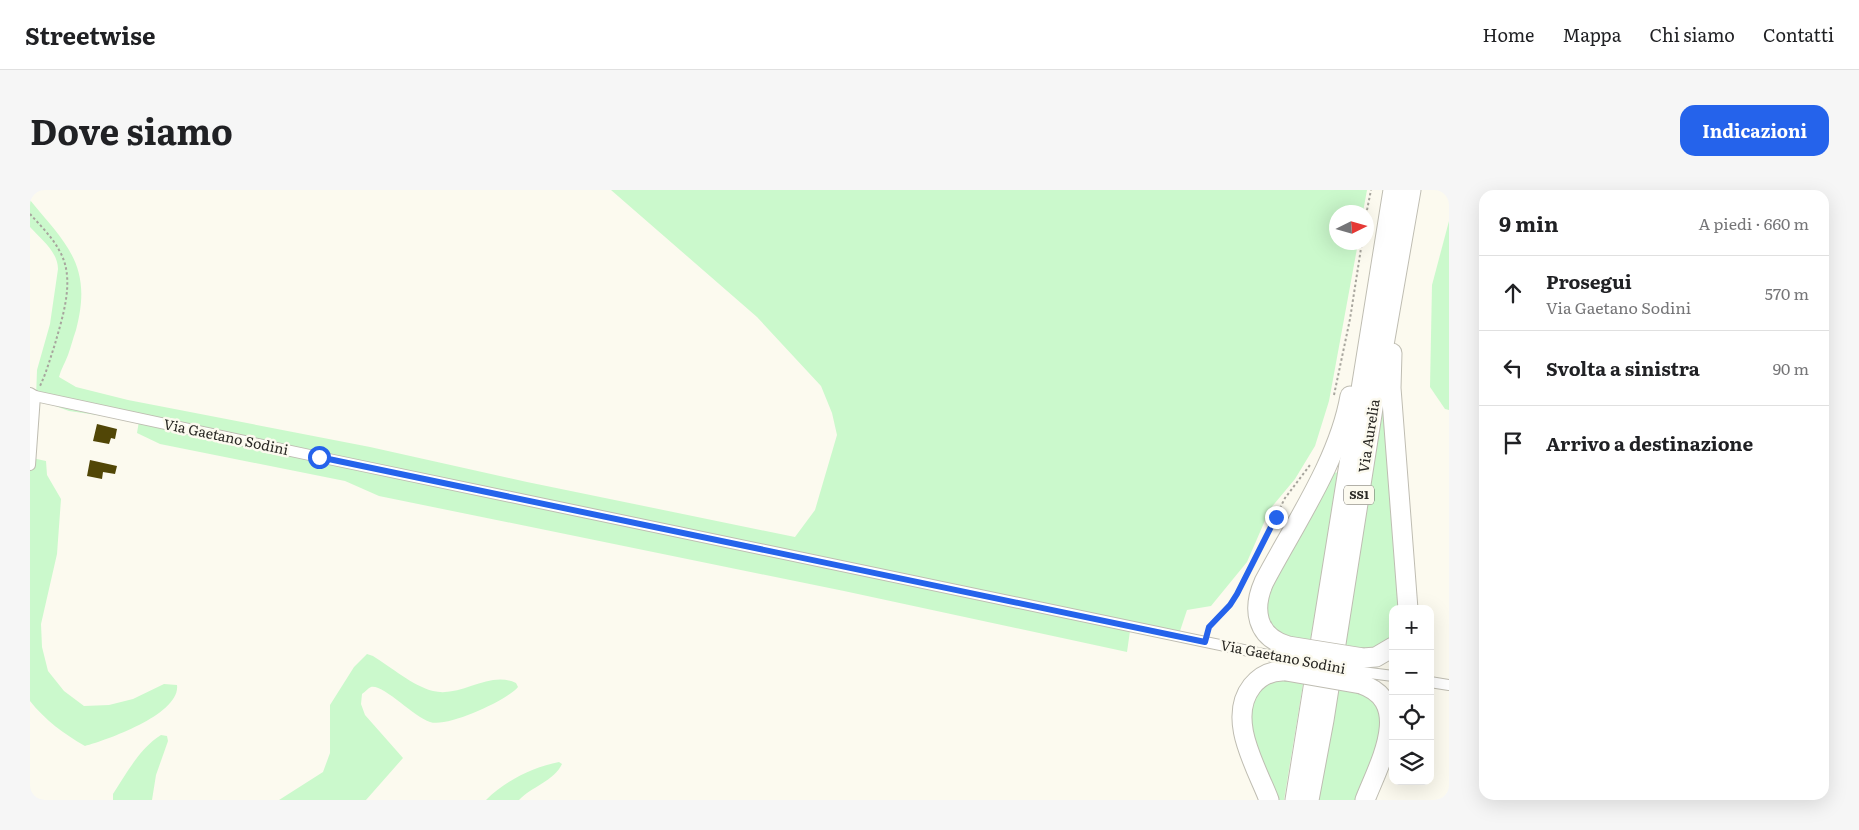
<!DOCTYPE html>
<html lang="it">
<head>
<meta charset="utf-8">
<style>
	body { margin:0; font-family:Literata,serif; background:#f6f6f6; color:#202124 }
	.controls { position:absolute; right:15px; bottom:15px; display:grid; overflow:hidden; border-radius:10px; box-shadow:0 5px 20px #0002 }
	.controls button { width:45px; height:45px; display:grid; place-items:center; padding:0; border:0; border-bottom:1px solid #e0e0e0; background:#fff; color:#202124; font:25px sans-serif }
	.compass { position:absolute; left:1299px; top:15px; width:45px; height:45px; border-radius:50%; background:#fff; box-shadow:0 5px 20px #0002; rotate:85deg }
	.stop { position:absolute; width:15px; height:15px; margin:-11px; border:4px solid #2563eb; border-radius:50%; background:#fff }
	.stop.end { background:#2563eb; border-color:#fff; box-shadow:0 1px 5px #0008 }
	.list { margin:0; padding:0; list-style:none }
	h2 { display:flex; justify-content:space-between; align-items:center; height:65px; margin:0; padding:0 20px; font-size:21px }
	h2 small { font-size:16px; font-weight:400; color:#757577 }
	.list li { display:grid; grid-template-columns:32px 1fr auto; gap:15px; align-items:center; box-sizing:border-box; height:75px; padding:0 20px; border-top:1px solid #e0e0e0 }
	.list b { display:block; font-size:19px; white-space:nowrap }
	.list p { margin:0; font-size:16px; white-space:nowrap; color:#757577 }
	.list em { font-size:16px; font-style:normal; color:#757577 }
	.icon { flex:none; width:28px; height:28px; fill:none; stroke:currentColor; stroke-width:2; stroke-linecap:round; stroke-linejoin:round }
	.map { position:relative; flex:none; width:1419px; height:610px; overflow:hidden; border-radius:15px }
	header { display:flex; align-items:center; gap:30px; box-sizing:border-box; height:70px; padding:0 25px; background:#fff; border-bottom:1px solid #e0e0e0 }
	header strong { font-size:24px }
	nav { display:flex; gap:28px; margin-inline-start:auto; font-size:18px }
	.intro { display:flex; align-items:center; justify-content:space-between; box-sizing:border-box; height:120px; padding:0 30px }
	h1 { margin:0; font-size:35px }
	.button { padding:12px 22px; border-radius:15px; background:#2563eb; color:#fff; font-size:18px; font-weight:700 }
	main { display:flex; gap:30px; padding:0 30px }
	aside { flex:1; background:#fff; border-radius:15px; box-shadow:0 5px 20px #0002 }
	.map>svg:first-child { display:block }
	.green { fill:#cbf9cc }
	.building { fill:#514606 }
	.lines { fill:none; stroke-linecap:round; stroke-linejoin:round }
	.street-casing { stroke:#bfbdb2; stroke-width:12 }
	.highway-casing { stroke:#bfbdb2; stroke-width:21 }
	.path { stroke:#a7a59d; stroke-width:2; stroke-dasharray:2.5 2.5; stroke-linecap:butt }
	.street { stroke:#fff; stroke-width:10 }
	.highway { stroke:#fff; stroke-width:19 }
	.street-bridge-casing { stroke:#bfbdb2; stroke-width:12; stroke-linecap:butt }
	.highway-bridge-casing { stroke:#bfbdb2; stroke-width:21; stroke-linecap:butt }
	.street-bridge { stroke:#fff; stroke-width:10 }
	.highway-bridge { stroke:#fff; stroke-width:19 }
	.route { stroke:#2563eb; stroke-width:6 }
	.labels { text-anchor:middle; stroke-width:5; stroke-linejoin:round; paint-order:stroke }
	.shield { fill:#fcfaef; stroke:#686761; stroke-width:1 }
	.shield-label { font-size:12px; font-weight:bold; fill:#292824 }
	.street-label { font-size:14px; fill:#292824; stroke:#fcfaef }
</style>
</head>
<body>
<header>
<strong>Streetwise</strong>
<nav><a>Home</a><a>Mappa</a><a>Chi siamo</a><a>Contatti</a></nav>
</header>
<div class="intro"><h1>Dove siamo</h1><a class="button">Indicazioni</a></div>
<main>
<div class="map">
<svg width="1419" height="610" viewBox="0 0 1419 610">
	<rect width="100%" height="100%" fill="#fcfaef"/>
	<g class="green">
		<path d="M581 0H1337L1333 22H1306V52L1328 53 1299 211 1285 256 1265 289 1240 319 1217 372 1181 416 1157 420 1149 444 1101 434 1097 462 814 401 349 306 315 291 130 254 107 243 109 231 39 221 6 209 2 268 16 271 17 285 31 309 27 364 11 434 12 457 18 481 34 501 54 516 79 515 103 509 134 494 147 495C151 524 77 550 55 556 34 544 15 530 0 511V211L6 208 7 180 20 134 28 79C28 62 11 49 0 37V10C37 55 63 76 46 140 43 148 41 157 38 165 35 173 31 179 29 187L46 197 98 210 340 257 497 292 765 347 785 320 807 245 802 223 791 196 727 127Z"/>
		<polygon points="1419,31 1419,220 1415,219 1400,197 1402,95"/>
		<polygon points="1356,200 1374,419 1363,419 1363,451 1351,460 1314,459"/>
		<polygon points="1302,282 1309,283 1280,452 1254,448 1238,430 1235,408"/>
		<path d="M337 464 343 466C361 477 383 496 403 501 431 508 459 480 486 493L488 497C476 511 417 538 400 532 384 527 353 494 341 497 338 498 335 502 332 504L331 514 335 525 373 568 336 610H249L293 582 300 563V515L324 477Z"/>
		<polygon points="1274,488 1254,610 1244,610 1220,556 1219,513 1238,490"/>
		<polygon points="1307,494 1331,497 1356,526 1330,610 1287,610"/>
		<path d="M131 545 137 546 138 551 126 585 122 610H83V604C96 584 110 558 131 545Z"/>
		<path d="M529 572 532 574C524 591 501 597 489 610H456C475 591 503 577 529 572Z"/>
	</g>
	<g class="building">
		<polygon points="67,234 87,239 85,249 81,248 79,254 63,251"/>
		<polygon points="60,270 87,276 85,284 73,282 72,289 57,286"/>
	</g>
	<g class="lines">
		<g class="street-casing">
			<g id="street">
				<polyline points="0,203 5,206 289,267 1257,469"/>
				<polyline points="0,275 5,206"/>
				<polyline points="1332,482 1363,486"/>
				<polyline points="1400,492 1419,495"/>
			</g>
		</g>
		<g class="highway-casing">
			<g id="highway">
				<polyline points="1362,163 1361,198 1378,419"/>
				<path d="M1258 456C1226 447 1222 419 1234 392 1264 335 1309 270 1320 206"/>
				<polyline points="1333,468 1346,467 1363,457"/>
				<path d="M1331 494C1385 512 1348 576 1335 610"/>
				<path d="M1239 610C1227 578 1196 529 1222 496 1231 485 1242 480 1256 481"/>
				<polyline points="1265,610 1363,0"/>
				<polyline points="1279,610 1294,530 1343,218 1381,0"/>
			</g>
		</g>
		<g class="path">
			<path d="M0 24C10 35 22 47 29 60 46 88 33 125 25 154 20 169 16 184 9 198"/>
			<polyline points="1336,25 1341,0"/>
			<polyline points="1304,205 1320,129 1332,52"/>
			<path d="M1178 443C1181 430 1199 416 1207 404L1255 308 1280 275"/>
		</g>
		<use href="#street" class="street"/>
		<use href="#highway" class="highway"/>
		<g class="street-bridge-casing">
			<polyline id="street-bridge" points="1257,469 1332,482"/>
		</g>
		<g class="highway-bridge-casing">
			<g id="highway-bridge">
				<polyline points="1258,456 1333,468"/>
				<polyline points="1256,481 1331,494"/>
			</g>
		</g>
		<use href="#street-bridge" class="street-bridge"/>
		<use href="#highway-bridge" class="highway-bridge"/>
	</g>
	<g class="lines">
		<polyline class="route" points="289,267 1175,452 1179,437 1200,415 1207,404 1246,327"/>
	</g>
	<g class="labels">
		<rect class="shield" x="1314" y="295.5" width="30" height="19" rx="4"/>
		<g class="shield-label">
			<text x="1329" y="309">SS1</text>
		</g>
		<g class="street-label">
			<text transform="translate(1339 246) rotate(-81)" y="5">Via Aurelia</text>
			<text transform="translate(196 247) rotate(12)" y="5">Via Gaetano Sodini</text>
			<text transform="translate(1253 467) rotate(11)" y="5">Via Gaetano Sodini</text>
		</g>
	</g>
</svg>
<div class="controls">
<button>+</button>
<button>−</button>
<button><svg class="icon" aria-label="locate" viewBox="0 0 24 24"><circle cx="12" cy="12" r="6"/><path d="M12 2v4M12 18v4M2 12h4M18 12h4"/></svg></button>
<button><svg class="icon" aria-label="layers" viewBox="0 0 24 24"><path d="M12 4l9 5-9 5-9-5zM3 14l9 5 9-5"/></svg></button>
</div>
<svg class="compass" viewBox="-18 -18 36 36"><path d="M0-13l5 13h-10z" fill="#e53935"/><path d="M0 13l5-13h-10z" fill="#757577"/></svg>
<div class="stop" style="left:289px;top:267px"></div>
<div class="stop end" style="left:1246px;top:327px"></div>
</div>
<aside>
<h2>9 min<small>A piedi · 660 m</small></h2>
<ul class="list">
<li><svg class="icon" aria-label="ahead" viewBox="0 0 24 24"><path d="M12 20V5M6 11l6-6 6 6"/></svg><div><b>Prosegui</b><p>Via Gaetano Sodini</p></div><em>570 m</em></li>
<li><svg class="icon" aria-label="left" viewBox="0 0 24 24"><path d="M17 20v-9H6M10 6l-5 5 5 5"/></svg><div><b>Svolta a sinistra</b></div><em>90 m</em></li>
<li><svg class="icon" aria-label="arrive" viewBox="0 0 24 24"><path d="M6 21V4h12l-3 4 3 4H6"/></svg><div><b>Arrivo a destinazione</b></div></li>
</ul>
</aside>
</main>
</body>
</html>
